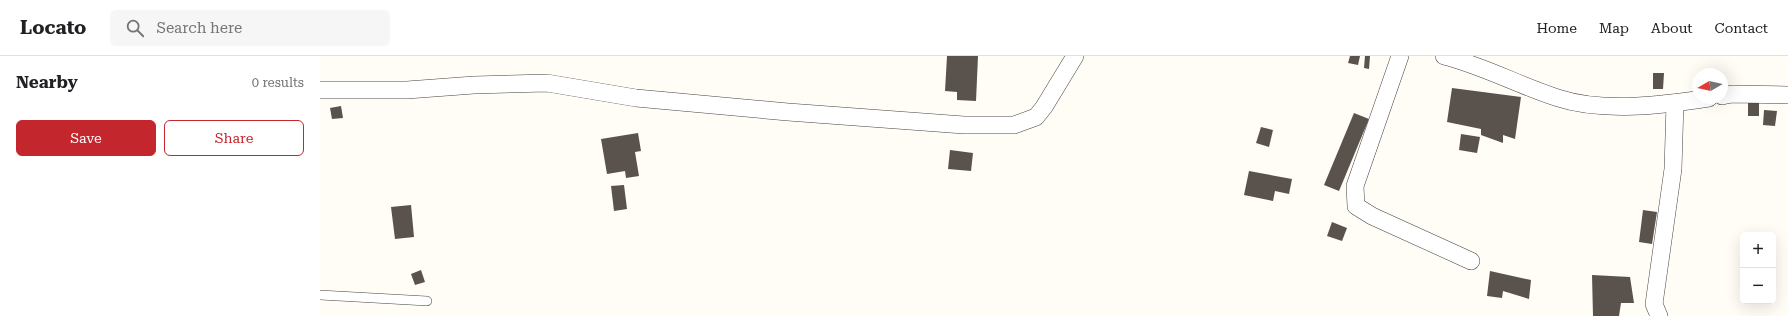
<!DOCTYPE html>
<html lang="en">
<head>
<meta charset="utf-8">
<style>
	body { margin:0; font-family:"Roboto Serif",serif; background:#f6f6f6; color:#202124 }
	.controls { position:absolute; right:12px; bottom:12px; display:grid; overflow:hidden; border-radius:6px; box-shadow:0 4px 16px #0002 }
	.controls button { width:36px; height:36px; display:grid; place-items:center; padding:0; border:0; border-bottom:1px solid #e0e0e0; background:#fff; color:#202124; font:20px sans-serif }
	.compass { position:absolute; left:1372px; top:12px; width:36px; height:36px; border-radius:50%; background:#fff; box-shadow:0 4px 16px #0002; rotate:261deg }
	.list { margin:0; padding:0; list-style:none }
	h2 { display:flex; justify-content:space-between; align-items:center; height:52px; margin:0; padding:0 16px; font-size:17px }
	h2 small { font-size:13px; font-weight:400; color:#757577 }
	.actions { display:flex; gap:8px; padding:12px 16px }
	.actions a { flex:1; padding:9px 0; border:1px solid #c4262e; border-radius:6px; text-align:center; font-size:14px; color:#c4262e }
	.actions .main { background:#c4262e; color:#fff }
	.icon { flex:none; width:22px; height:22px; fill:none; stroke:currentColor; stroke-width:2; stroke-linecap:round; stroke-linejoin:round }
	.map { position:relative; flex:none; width:1468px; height:260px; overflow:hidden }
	header { display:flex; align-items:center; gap:24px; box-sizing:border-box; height:56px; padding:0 20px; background:#fff; border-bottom:1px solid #e0e0e0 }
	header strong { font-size:19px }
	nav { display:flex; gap:22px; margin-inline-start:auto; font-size:14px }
	.search { width:280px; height:36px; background:#f6f6f6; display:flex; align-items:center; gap:10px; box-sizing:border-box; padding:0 14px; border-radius:6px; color:#757577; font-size:15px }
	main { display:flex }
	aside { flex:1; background:#fff }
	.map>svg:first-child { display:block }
	.building { fill:#5a524d }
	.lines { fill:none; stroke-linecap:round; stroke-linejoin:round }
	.service-casing { stroke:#444; stroke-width:10 }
	.minor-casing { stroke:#444; stroke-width:18 }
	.service { stroke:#fff; stroke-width:9 }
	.minor { stroke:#fff; stroke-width:17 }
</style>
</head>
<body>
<header>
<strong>Locato</strong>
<div class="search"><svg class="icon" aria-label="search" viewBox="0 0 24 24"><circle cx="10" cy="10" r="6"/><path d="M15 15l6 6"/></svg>Search here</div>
<nav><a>Home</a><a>Map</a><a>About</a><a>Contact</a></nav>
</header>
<main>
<aside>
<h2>Nearby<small>0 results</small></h2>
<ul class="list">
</ul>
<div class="actions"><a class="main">Save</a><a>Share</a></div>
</aside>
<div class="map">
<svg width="1468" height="260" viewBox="0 0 1468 260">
	<rect width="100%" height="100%" fill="#fffdf5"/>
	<g class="building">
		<polygon points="627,0 658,0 656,45 637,44 637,36 625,35"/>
		<polygon points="1030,0 1040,0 1038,9 1028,7"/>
		<polygon points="1045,0 1050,0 1049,13 1044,12"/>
		<polygon points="1333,17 1344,17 1343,33 1333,33"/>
		<polygon points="1132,32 1201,41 1195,83 1183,79 1183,87 1161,79 1161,73 1127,66"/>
		<rect x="1428" y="47" width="11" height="13"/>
		<polygon points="21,50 23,62 12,63 10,52"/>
		<polygon points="1444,54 1457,55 1455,70 1443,69"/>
		<polygon points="1034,57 1049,63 1019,135 1004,129"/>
		<polygon points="941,71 953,74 949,91 936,87"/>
		<polygon points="318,77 321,95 315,96 319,120 306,122 305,115 287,118 281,83"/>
		<polygon points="1141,78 1160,81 1157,97 1139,94"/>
		<polygon points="630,94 653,97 651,115 628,113"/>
		<polygon points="929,115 972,123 969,138 955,135 953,145 924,139"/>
		<polygon points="304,129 307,153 294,155 291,130"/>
		<polygon points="91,149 94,181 75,183 71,151"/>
		<polygon points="1323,154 1337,156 1332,188 1319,186"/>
		<polygon points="1012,166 1027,172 1022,185 1007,180"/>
		<polygon points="101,214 105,226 95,229 91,218"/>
		<polygon points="1170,215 1211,224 1209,243 1183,235 1182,242 1167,240"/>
		<polygon points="1272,219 1310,221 1314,247 1301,247 1299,260 1273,260"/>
	</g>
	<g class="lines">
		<g class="service-casing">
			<polyline id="service" points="0,239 107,245"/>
		</g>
		<g class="minor-casing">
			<g id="minor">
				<polyline points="1080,0 1035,130 1036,150 1052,160 1151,205"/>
				<path d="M1124 0C1164 10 1200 30 1238 42 1284 57 1343 49 1389 42"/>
				<polyline points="0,34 87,34 154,29 227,27 316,42 468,56 644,69 694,69 716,61 724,51 755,0"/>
				<polyline points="1402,40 1412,38 1468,39"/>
				<polyline points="1339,260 1334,248 1353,113 1355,47"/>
			</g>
		</g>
		<use href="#service" class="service"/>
		<use href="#minor" class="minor"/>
	</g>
</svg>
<div class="controls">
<button>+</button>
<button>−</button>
</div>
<svg class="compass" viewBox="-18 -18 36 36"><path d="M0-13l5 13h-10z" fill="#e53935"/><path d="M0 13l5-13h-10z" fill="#757577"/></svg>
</div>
</main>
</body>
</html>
